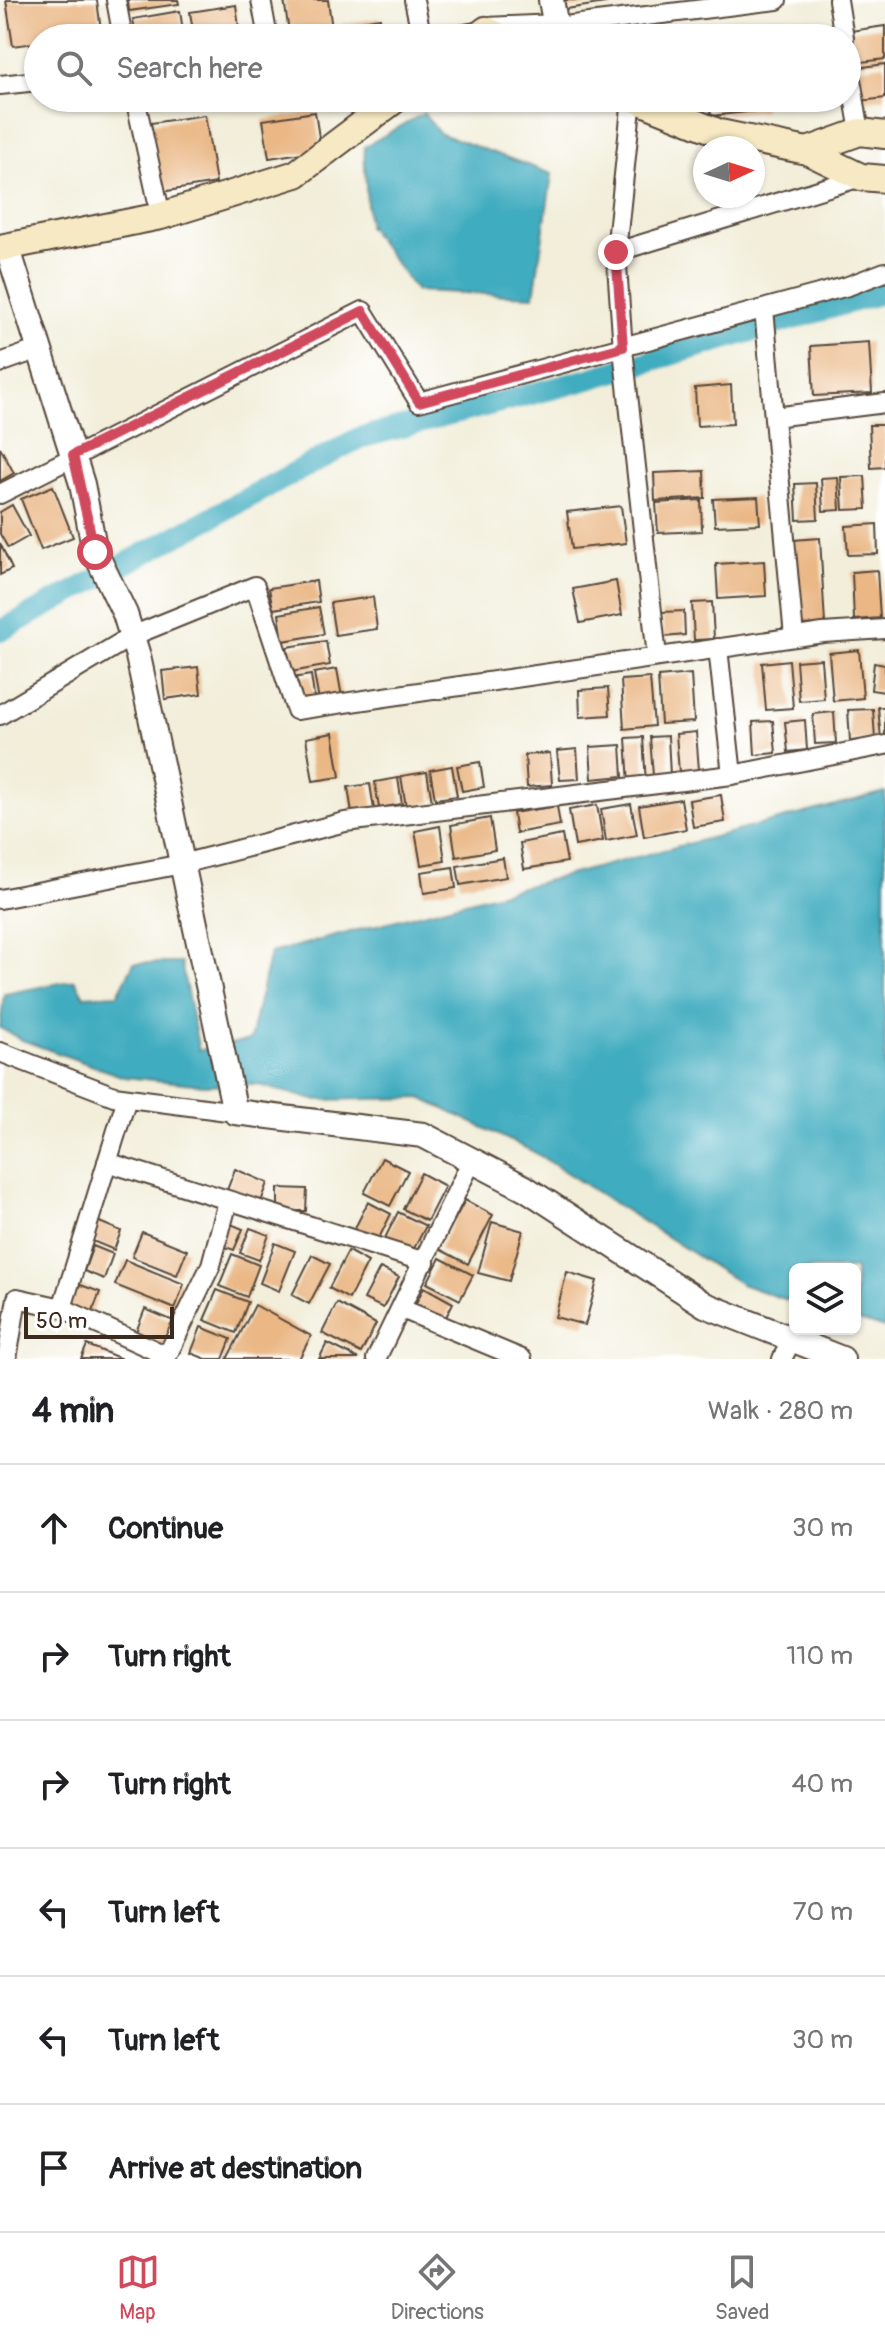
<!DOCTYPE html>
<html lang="en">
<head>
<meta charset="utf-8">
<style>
	body { margin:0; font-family:Pangolin,sans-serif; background:#f6f6f6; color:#202124 }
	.controls { position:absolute; right:24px; bottom:24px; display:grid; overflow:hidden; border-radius:12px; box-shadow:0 2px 6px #0004 }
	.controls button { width:72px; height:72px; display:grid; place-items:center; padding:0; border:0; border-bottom:2px solid #e0e0e0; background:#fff; color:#202124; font:40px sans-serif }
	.compass { position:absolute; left:693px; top:136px; width:72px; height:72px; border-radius:50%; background:#fff; box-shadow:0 2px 6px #0004; rotate:86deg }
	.scale { position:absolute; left:24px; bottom:20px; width:150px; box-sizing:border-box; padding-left:8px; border:4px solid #3b2a1e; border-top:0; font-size:22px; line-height:28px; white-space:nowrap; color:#3b2a1e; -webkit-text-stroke:6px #fff; paint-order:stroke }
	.stop { position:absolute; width:24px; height:24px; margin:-18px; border:6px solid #d1495b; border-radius:50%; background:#fff }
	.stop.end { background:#d1495b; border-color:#fff; box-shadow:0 2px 8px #0008 }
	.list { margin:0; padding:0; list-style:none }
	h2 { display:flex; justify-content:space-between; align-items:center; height:104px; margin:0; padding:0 32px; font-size:34px }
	h2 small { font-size:26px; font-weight:400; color:#757577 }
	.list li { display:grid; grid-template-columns:52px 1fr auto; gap:24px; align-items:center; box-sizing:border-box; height:128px; padding:0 32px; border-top:2px solid #e0e0e0 }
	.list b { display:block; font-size:30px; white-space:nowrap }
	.list em { font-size:26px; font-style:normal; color:#757577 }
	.icon { flex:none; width:44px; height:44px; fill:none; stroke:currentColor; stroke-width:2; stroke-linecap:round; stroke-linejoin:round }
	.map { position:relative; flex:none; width:885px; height:1359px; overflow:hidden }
	.search { position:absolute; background:#fff; box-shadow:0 2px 6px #0004; left:24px; right:24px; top:24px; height:88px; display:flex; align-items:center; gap:20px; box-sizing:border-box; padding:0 28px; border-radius:44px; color:#757577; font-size:30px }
	.sheet { height:872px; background:#fff }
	nav { display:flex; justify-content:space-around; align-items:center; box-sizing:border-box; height:112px; border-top:2px solid #e0e0e0; background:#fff; font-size:22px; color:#757577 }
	nav a { display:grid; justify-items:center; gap:4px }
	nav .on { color:#d1495b }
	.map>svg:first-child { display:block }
	.water { fill:#40acbf; stroke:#3e6b6e; stroke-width:2 }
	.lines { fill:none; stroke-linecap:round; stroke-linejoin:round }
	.canal { stroke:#40acbf; stroke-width:22 }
	.building { fill:#eab785 }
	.minor-casing { stroke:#56473a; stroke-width:22 }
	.tertiary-casing { stroke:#56473a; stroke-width:28 }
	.secondary-casing { stroke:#56473a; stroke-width:30 }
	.minor { stroke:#fff; stroke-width:18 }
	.tertiary { stroke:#fff; stroke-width:24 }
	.secondary { stroke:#f6e9c3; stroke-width:26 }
	.route { stroke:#d1495b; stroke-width:10 }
</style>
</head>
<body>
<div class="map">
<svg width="885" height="1359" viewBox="0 0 885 1359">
	<rect width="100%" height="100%" fill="#fff"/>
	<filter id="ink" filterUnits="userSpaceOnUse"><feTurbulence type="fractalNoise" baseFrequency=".0125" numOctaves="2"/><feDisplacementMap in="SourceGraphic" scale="16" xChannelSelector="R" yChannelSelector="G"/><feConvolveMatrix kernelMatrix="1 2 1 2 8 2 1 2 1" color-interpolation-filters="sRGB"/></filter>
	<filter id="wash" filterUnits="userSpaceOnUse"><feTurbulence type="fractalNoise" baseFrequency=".006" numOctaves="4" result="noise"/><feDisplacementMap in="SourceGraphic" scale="32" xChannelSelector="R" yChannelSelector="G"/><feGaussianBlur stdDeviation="1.8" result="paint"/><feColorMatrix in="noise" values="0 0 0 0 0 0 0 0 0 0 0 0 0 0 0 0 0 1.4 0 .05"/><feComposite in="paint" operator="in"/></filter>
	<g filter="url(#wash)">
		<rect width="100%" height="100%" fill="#f2eeda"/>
		<g class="water">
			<polygon points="424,113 439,133 552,174 534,296 416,291 368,226 364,147"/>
			<polygon points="885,792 885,1328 855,1320 855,1269 795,1269 795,1303 741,1284 534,1152 421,1098 314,1100 255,1084 204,1085 124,1077 22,1040 0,1028 4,994 75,980 84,996 118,994 134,963 181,963 199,1050 250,1040 270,953"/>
		</g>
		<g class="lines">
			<polyline class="canal" points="0,631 359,438 582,381 885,292"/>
		</g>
		<g id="blocks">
			<g class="building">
				<polygon points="6,0 97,0 102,38 38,38 38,53 35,43 13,46"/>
				<polygon points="128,0 178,0 179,4 129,11"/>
				<polygon points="284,0 328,0 333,36 290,38"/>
				<polygon points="564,0 606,0 606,3 566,9"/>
				<polygon points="236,5 240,35 194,38 190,12"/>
				<polygon points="180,11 184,38 136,38 133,19"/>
				<polygon points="380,18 382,36 345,38 343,24"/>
				<polygon points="885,26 885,59 854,63 850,31"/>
				<polygon points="885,64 885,98 861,101 856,68"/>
				<polygon points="709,98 762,98 764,110 711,116"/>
				<polygon points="315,112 321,150 269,158 263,120"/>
				<polygon points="205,115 216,183 161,192 151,123"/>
				<polygon points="869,342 872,393 814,396 811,346"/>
				<polygon points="731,385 733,424 697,426 695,388"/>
				<polygon points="869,425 885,425 885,467 871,468"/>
				<polygon points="0,447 14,473 0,481"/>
				<polygon points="704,471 705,498 655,501 654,473"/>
				<polygon points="865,476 867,509 843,510 841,477"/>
				<polygon points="838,477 840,510 823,511 821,478"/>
				<polygon points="816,483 818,519 797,520 795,484"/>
				<polygon points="53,486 73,537 41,550 21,499"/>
				<polygon points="758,497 760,524 715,526 713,499"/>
				<polygon points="701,500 702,531 658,533 656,503"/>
				<polygon points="12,505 29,536 8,548 0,534 0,512"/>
				<polygon points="621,506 626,543 572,549 567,512"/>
				<polygon points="877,524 878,554 848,555 846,526"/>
				<polygon points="820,538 825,624 798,625 793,540"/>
				<polygon points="0,543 12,569 0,575"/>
				<polygon points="764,561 766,596 718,599 716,564"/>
				<polygon points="877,570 880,618 854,620 852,572"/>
				<polygon points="316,581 319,602 273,609 269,588"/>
				<polygon points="616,581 622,615 580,623 573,589"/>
				<polygon points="373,597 377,629 335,635 330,603"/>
				<polygon points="712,602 714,639 694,640 692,603"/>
				<polygon points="319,607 324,634 283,641 279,614"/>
				<polygon points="684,611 685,635 664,637 662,612"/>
				<polygon points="326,641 330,665 291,672 287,647"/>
				<polygon points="859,650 863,698 833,701 829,653"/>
				<polygon points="821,659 824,699 799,701 796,661"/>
				<polygon points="789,660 793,708 766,710 762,663"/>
				<polygon points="874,663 885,665 885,692 871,690"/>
				<polygon points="198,667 201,694 165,699 162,671"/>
				<polygon points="337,669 342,697 319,701 314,673"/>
				<polygon points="691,674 694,722 661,724 658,677"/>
				<polygon points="311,675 315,703 297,706 292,678"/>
				<polygon points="650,678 654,726 624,729 621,680"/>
				<polygon points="608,688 610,715 580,717 579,690"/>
				<polygon points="878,707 885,707 885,738 881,739"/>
				<polygon points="873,709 875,739 850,741 848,710"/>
				<polygon points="834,712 836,743 815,744 813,714"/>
				<polygon points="805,720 807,750 788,752 785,722"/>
				<polygon points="773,721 776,753 755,755 753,722"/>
				<polygon points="696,732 699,770 679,772 676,734"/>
				<polygon points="333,733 340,777 313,781 306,738"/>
				<polygon points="668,736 670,775 653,776 650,737"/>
				<polygon points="643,737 646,783 629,784 626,738"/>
				<polygon points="621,745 623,776 592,779 590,747"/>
				<polygon points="577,749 579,779 560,780 557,751"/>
				<polygon points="550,753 552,785 527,787 525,755"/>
				<polygon points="480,762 484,787 462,791 457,766"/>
				<polygon points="452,766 457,796 435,799 430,770"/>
				<polygon points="427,772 432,802 406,807 401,776"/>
				<polygon points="398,778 402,804 379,808 375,782"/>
				<polygon points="370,784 374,809 352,813 348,787"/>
				<polygon points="721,795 725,822 693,827 689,800"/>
				<polygon points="681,799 686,829 644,837 639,806"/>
				<polygon points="631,804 637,835 606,841 601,809"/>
				<polygon points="597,805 603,841 575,846 569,810"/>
				<polygon points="557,806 560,825 516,833 513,813"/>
				<polygon points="490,818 495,850 456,857 451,825"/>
				<polygon points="440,826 445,861 421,865 415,831"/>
				<polygon points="562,835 567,862 524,869 520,843"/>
				<polygon points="503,858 506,877 460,885 457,866"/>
				<polygon points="453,867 456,888 424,893 421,872"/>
				<polygon points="382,1158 408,1171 390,1206 364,1193"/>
				<polygon points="235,1169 268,1183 259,1207 226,1193"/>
				<polygon points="421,1173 445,1186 427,1221 403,1209"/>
				<polygon points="278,1188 307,1189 306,1211 278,1211"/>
				<polygon points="465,1200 493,1215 468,1264 439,1249"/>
				<polygon points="368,1202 391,1214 376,1244 353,1232"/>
				<polygon points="398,1212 426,1226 410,1256 383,1242"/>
				<polygon points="97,1221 121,1231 114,1250 90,1240"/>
				<polygon points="226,1222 243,1229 234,1250 217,1244"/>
				<polygon points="492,1222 523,1231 509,1281 478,1273"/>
				<polygon points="250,1228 269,1235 259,1260 240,1253"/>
				<polygon points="142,1232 187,1250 177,1275 132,1257"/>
				<polygon points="275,1243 295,1251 279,1291 260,1283"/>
				<polygon points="93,1246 113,1254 104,1279 84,1271"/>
				<polygon points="348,1251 368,1262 349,1299 329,1288"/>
				<polygon points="232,1254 259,1265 247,1297 219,1286"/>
				<polygon points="312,1255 330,1264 309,1304 292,1295"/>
				<polygon points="440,1258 473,1275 460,1300 427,1283"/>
				<polygon points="125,1260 184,1284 175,1309 115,1285"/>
				<polygon points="380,1268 399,1277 383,1308 364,1299"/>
				<polygon points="567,1272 597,1281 585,1325 555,1317"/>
				<polygon points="78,1284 100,1292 91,1316 69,1308"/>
				<polygon points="424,1287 453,1303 443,1323 414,1307"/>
				<polygon points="217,1290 248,1302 236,1333 204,1320"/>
				<polygon points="337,1303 376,1324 361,1353 322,1333"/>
				<polygon points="255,1305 311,1336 299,1359 227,1359"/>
				<polygon points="145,1309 176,1322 165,1350 134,1337"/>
				<polygon points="201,1327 231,1339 223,1359 206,1359 191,1353"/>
				<polygon points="327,1343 359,1359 319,1359"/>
				<polygon points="87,1345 122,1359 81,1359"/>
			</g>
		</g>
	</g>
	<g filter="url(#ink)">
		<use href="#blocks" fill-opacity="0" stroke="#56473a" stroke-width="2"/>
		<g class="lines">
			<g class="minor-casing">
				<g id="minor">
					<polyline points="116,0 123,38"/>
					<polyline points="261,0 268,38"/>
					<polyline points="414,0 422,38"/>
					<polyline points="838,0 844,38"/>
					<polyline points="556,27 777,0"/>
					<polyline points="443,38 486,30"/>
					<polyline points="847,56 860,132"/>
					<polyline points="0,85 38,81"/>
					<polyline points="135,98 161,216"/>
					<polyline points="632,98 616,252 623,349 657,657"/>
					<polyline points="616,252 861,177"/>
					<polyline points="764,309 794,637"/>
					<polyline points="0,363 39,349"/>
					<polyline points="774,417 885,403"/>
					<polyline points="0,494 363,311 419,402 848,286 885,272"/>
					<polyline points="718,648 732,775"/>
					<polyline points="0,715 132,636 255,586 296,710 823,633 885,629"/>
					<polyline points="0,899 182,864 345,822 732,775 885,745"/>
					<polyline points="0,1052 114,1096 235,1112"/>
					<polyline points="107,1162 425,1262"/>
					<polyline points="62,1308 167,1356 165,1359"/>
					<polyline points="402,1309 522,1359"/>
					<polyline points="167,1356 211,1265 228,1201"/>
					<polyline points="7,1359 17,1298 62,1308 127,1098"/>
					<polyline points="376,1359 472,1160"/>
					<polyline points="782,1359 791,1341"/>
				</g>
			</g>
			<g class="tertiary-casing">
				<g id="tertiary">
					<polyline points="486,30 556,27 551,0"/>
					<polyline points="7,246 82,484 95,552 125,614 138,656 235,1112 423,1135 525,1188 705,1305 842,1359"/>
				</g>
			</g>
			<g class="secondary-casing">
				<g id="secondary">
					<polyline points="476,38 486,30 503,38"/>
					<polyline points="633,98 720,133 807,151 861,177 885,179"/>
					<polyline points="807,151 860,132 885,135"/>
					<polyline points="0,248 161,216 296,174 397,98"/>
				</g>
			</g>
			<use href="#minor" class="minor"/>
			<use href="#tertiary" class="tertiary"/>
			<use href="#secondary" class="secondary"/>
		</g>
	</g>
	<g class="lines" filter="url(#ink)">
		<polyline class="route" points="95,552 73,455 363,311 419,402 623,347 616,252"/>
	</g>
</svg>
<div class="controls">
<button><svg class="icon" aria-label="layers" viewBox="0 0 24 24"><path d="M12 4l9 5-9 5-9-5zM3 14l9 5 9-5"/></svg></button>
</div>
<svg class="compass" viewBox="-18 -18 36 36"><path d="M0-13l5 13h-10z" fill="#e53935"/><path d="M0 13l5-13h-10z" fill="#757577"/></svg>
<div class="scale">50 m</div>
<div class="stop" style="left:95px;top:552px"></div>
<div class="stop end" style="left:616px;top:252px"></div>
<div class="search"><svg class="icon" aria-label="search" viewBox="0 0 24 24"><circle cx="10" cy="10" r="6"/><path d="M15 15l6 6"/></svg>Search here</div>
</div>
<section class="sheet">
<h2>4 min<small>Walk · 280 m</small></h2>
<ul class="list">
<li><svg class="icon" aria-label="ahead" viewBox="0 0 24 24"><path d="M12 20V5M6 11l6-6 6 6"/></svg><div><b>Continue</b></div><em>30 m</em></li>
<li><svg class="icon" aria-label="right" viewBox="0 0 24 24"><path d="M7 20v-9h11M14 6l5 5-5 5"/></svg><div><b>Turn right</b></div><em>110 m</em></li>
<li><svg class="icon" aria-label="right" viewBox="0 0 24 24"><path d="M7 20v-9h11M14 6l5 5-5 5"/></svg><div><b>Turn right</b></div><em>40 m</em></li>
<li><svg class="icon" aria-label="left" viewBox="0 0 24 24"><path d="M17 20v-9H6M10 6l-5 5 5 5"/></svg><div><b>Turn left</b></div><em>70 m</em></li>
<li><svg class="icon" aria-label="left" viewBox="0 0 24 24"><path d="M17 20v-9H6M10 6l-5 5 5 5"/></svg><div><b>Turn left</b></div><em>30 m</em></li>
<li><svg class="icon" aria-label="arrive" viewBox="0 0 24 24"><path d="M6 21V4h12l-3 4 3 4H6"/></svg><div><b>Arrive at destination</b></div></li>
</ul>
</section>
<nav>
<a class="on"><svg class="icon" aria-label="map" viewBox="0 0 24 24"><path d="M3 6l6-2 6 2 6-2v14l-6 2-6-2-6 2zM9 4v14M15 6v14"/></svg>Map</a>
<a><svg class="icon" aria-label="directions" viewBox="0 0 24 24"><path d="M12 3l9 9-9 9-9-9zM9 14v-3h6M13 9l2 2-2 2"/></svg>Directions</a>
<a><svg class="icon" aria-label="saved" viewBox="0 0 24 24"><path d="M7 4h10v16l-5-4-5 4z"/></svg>Saved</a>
</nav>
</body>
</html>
